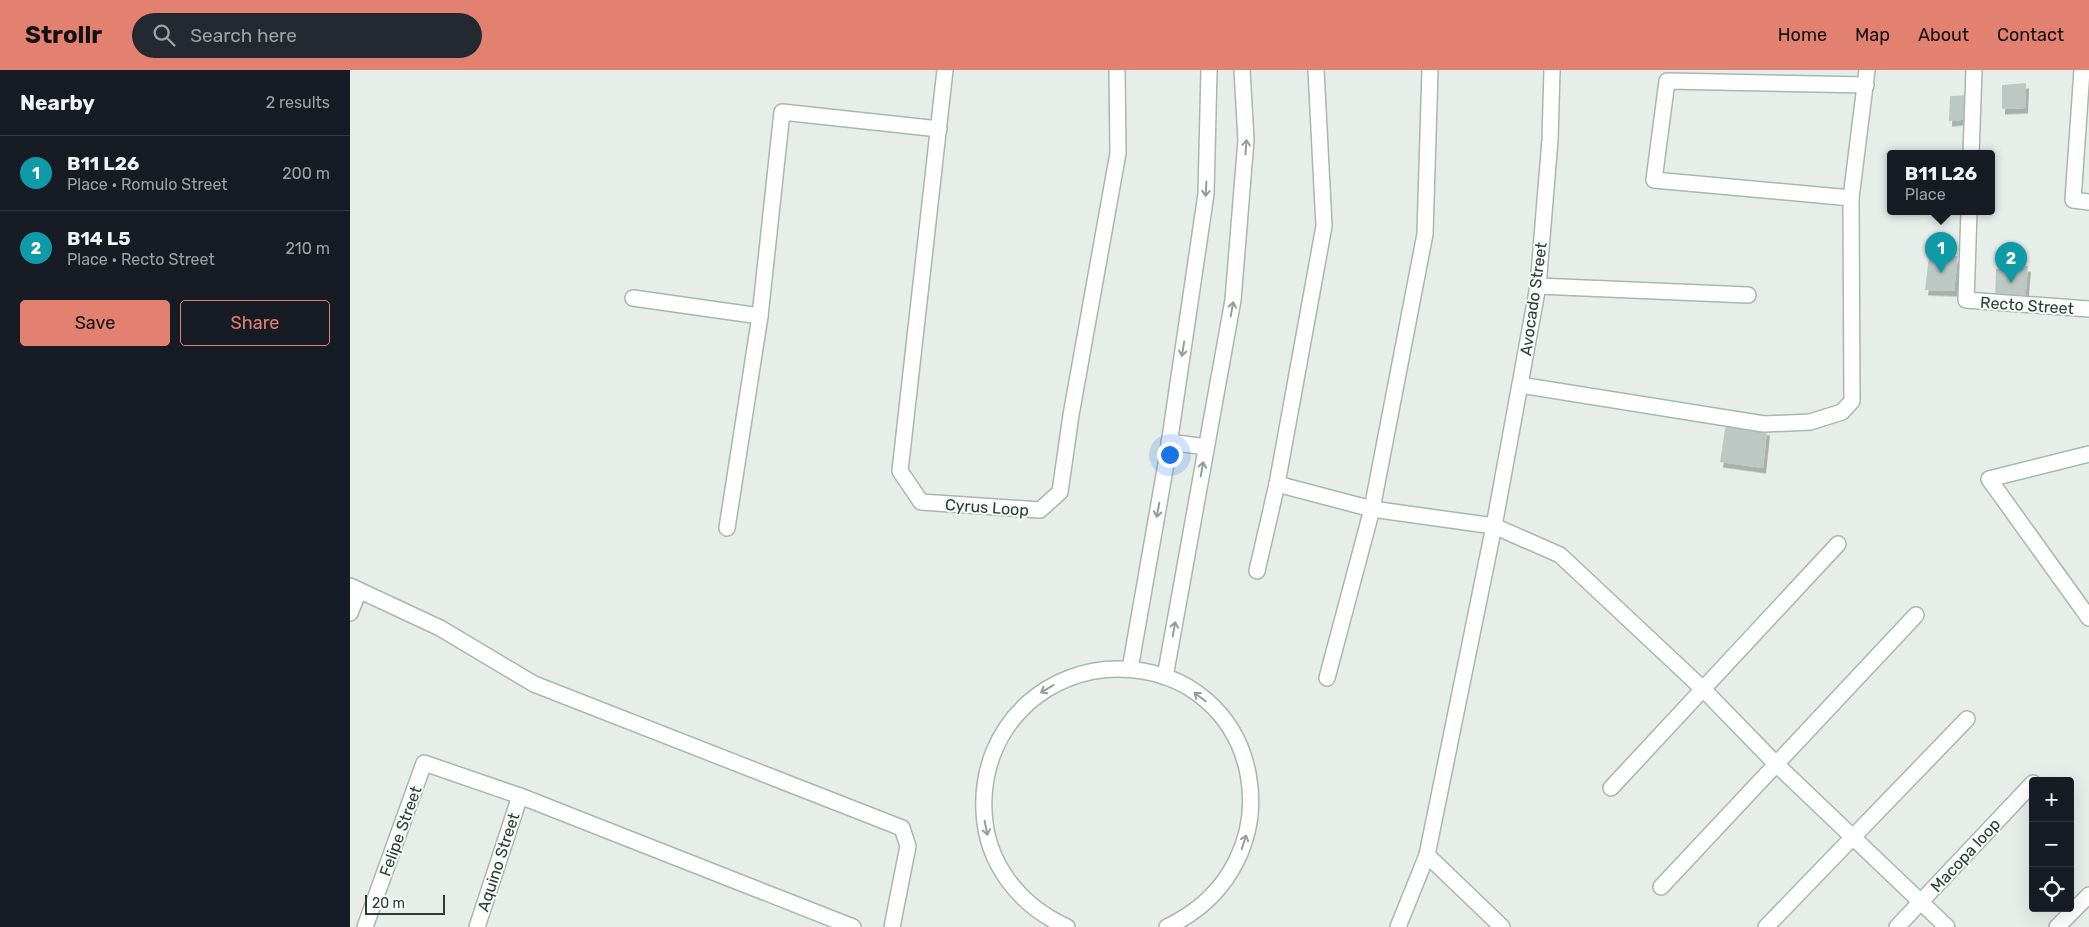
<!DOCTYPE html>
<html lang="en">
<head>
<meta charset="utf-8">
<style>
	body { margin:0; font-family:Rubik,sans-serif; background:#242831; color:#f1f3f6 }
	.controls { position:absolute; right:15px; bottom:15px; display:grid; overflow:hidden; border-radius:5px; box-shadow:0 5px 20px #0002 }
	.controls button { width:45px; height:45px; display:grid; place-items:center; padding:0; border:0; border-bottom:1px solid #363941; background:#171b24; color:#f1f3f6; font:25px sans-serif }
	.scale { position:absolute; left:15px; bottom:12px; width:80px; box-sizing:border-box; padding-left:5px; border:2px solid #273e36; border-top:0; font-size:14px; line-height:18px; white-space:nowrap; color:#273e36; -webkit-text-stroke:4px #f7faf8; paint-order:stroke }
	.you { position:absolute; left:819px; top:384px; width:18px; height:18px; margin:-12px; border:4px solid #fff; border-radius:50%; background:#1a73e8; box-shadow:0 0 0 8px #1a73e833 }
	.badge { display:grid; place-items:center; width:32px; height:32px; border-radius:50%; background:#e28170; color:#fff; font-size:16px; font-weight:700 }
	.pin { position:absolute; translate:-50% -41px; filter:drop-shadow(0 1px 2px #0008) }
	.pin::after { content:''; position:absolute; top:26px; width:18px; height:15px; background:inherit; clip-path:polygon(0 0,100% 0,50% 100%) }
	.popup { position:absolute; left:1537px; top:80px; width:108px; height:65px; box-sizing:border-box; display:grid; place-content:center; border-radius:5px; background:#171b24; filter:drop-shadow(0 1px 4px #0005); font-size:16px; white-space:nowrap; color:#9ea1a6 }
	.popup b { font-size:19px; color:#f1f3f6 }
	.popup::after { content:''; position:absolute; left:50%; top:100%; margin-left:-10px; border:10px solid transparent; border-top-color:#171b24 }
	.list { margin:0; padding:0; list-style:none }
	h2 { display:flex; justify-content:space-between; align-items:center; height:65px; margin:0; padding:0 20px; font-size:21px }
	h2 small { font-size:16px; font-weight:400; color:#9ea1a6 }
	.list li { display:grid; grid-template-columns:32px 1fr auto; gap:15px; align-items:center; box-sizing:border-box; height:75px; padding:0 20px; border-top:1px solid #363941 }
	.list b { display:block; font-size:19px; white-space:nowrap }
	.list p { margin:0; font-size:16px; white-space:nowrap; color:#9ea1a6 }
	.list em { font-size:16px; font-style:normal; color:#9ea1a6 }
	.actions { display:flex; gap:10px; padding:15px 20px }
	.actions a { flex:1; padding:11px 0; border:1px solid #e28170; border-radius:5px; text-align:center; font-size:18px; color:#e28170 }
	.actions .main { background:#e28170; color:#111 }
	.icon { flex:none; width:28px; height:28px; fill:none; stroke:currentColor; stroke-width:2; stroke-linecap:round; stroke-linejoin:round }
	.map { position:relative; flex:none; width:1739px; height:857px; overflow:hidden }
	header { display:flex; align-items:center; gap:30px; box-sizing:border-box; height:70px; padding:0 25px; background:#e28170; color:#111 }
	header strong { font-size:24px }
	nav { display:flex; gap:28px; margin-inline-start:auto; font-size:18px }
	.search { width:350px; height:45px; background:#242831; display:flex; align-items:center; gap:12px; box-sizing:border-box; padding:0 18px; border-radius:28px; color:#9ea1a6; font-size:19px }
	main { display:flex }
	aside { flex:1; background:#171b24 }
	.map>svg:first-child { display:block }
	.building { fill:#bcc8c3; filter:url(#shadow) }
	.lines { fill:none; stroke-linecap:round; stroke-linejoin:round }
	.minor-casing { stroke:#aab6b0; stroke-width:18 }
	.minor { stroke:#fff; stroke-width:15 }
	.oneway { stroke:#939e9a }
	.labels { text-anchor:middle; stroke-width:4; stroke-linejoin:round; paint-order:stroke }
	.street-label { font-size:16px; fill:#273e36; stroke:#f7faf8 }
</style>
</head>
<body>
<header>
<strong>Strollr</strong>
<div class="search"><svg class="icon" aria-label="search" viewBox="0 0 24 24"><circle cx="10" cy="10" r="6"/><path d="M15 15l6 6"/></svg>Search here</div>
<nav><a>Home</a><a>Map</a><a>About</a><a>Contact</a></nav>
</header>
<main>
<aside>
<h2>Nearby<small>2 results</small></h2>
<ul class="list">
<li><span class="badge" style="background:#0f9aa8">1</span><div><b>B11 L26</b><p>Place · Romulo Street</p></div><em>200 m</em></li>
<li><span class="badge" style="background:#0f9aa8">2</span><div><b>B14 L5</b><p>Place · Recto Street</p></div><em>210 m</em></li>
</ul>
<div class="actions"><a class="main">Save</a><a>Share</a></div>
</aside>
<div class="map">
<svg width="1739" height="857" viewBox="0 0 1739 857">
	<defs>
		<filter id="shadow"><feDropShadow dx="3" dy="5.5" stdDeviation="0" flood-color="#0004"/></filter>
	</defs>
	<rect width="100%" height="100%" fill="#e7eeea"/>
	<g class="building">
		<polygon points="1676,13 1675,38 1652,39 1652,15"/>
		<polygon points="1623,25 1623,49 1599,51 1600,26"/>
		<polygon points="1608,186 1604,221 1575,220 1579,187"/>
		<polygon points="1678,196 1675,230 1645,227 1646,199"/>
		<polygon points="1376,353 1417,360 1413,398 1370,392"/>
	</g>
	<g class="lines">
		<g class="minor-casing">
			<g id="minor">
				<polyline points="595,0 550,401 571,432 690,440 710,422 721,345 768,83 767,0"/>
				<polyline points="1732,0 1723,130 1739,132"/>
				<polyline points="1621,84 1624,0"/>
				<polyline points="1501,128 1304,110 1317,11 1516,15"/>
				<polyline points="1619,142 1616,230 1739,239"/>
				<polyline points="1188,216 1398,225"/>
				<polyline points="283,228 410,246"/>
				<polyline points="1170,315 1414,354 1460,352 1492,342 1502,331 1501,128 1517,0"/>
				<polyline points="819,372 856,377"/>
				<polyline points="1739,384 1639,409 1739,548"/>
				<polyline points="927,414 1022,439 1144,456 1210,485 1354,620 1425,693 1597,857"/>
				<polyline points="377,458 410,246 432,42 589,59"/>
				<polyline points="907,501 927,414 974,156 966,0"/>
				<polyline points="0,516 90,558 184,614 552,758 558,776 542,857"/>
				<polyline points="0,543 9,521"/>
				<polyline points="780,599 817,388 856,124 859,0"/>
				<polyline points="815,607 883,230 896,70 892,0"/>
				<polyline points="977,608 1022,439 1075,164 1080,0"/>
				<polyline points="1261,718 1488,474"/>
				<polyline points="1077,785 1152,857"/>
				<polyline points="1311,817 1566,545"/>
				<polyline points="15,857 74,693 170,726 503,857"/>
				<polyline points="127,857 170,726"/>
				<path d="M717 857C670 836 636 794 634 741 632 700 647 661 678 633 703 611 735 599 768 599 916 600 951 794 817 857"/>
				<polyline points="1048,857 1077,785 1144,456 1188,216 1200,70 1202,0"/>
				<polyline points="1416,857 1617,649"/>
				<polyline points="1547,857 1683,713"/>
				<polyline points="1707,857 1739,825"/>
			</g>
		</g>
		<use href="#minor" class="minor"/>
	</g>
	<defs><path id="oneway-shaft" d="M-6 0H5M1.5-3L5.5 0L1.5 3" fill="none" stroke-width="1.6" stroke-linecap="round" stroke-linejoin="round" transform="scale(1.25)"/></defs>
	<g class="oneway">
		<use href="#oneway-shaft" transform="translate(896 77) rotate(-86)"/>
		<use href="#oneway-shaft" transform="translate(856 119) rotate(93)"/>
		<use href="#oneway-shaft" transform="translate(882 239) rotate(-80)"/>
		<use href="#oneway-shaft" transform="translate(833 279) rotate(99)"/>
		<use href="#oneway-shaft" transform="translate(852 399) rotate(-80)"/>
		<use href="#oneway-shaft" transform="translate(808 440) rotate(100)"/>
		<use href="#oneway-shaft" transform="translate(824 559) rotate(-80)"/>
		<use href="#oneway-shaft" transform="translate(697 619) rotate(149)"/>
		<use href="#oneway-shaft" transform="translate(850 627) rotate(-143)"/>
		<use href="#oneway-shaft" transform="translate(636 758) rotate(79)"/>
		<use href="#oneway-shaft" transform="translate(894 772) rotate(-72)"/>
	</g>
	<g class="labels">
		<g class="street-label">
			<text transform="translate(1183 229) rotate(-82)" y="6">Avocado Street</text>
			<text transform="translate(1677 235) rotate(4)" y="6">Recto Street</text>
			<text transform="translate(637 437) rotate(4)" y="6">Cyrus Loop</text>
			<text transform="translate(50 761) rotate(-70)" y="6">Felipe Street</text>
			<text transform="translate(1615 785) rotate(-47)" y="6">Macopa loop</text>
			<text transform="translate(148 792) rotate(-72)" y="6">Aquino Street</text>
		</g>
	</g>
</svg>
<div class="controls">
<button>+</button>
<button>−</button>
<button><svg class="icon" aria-label="locate" viewBox="0 0 24 24"><circle cx="12" cy="12" r="6"/><path d="M12 2v4M12 18v4M2 12h4M18 12h4"/></svg></button>
</div>
<div class="scale">20 m</div>
<div class="you"></div>
<div class="pin badge" style="left:1591px;top:203px;background:#0f9aa8">1</div>
<div class="popup"><b>B11 L26</b>Place</div>
<div class="pin badge" style="left:1661px;top:213px;background:#0f9aa8">2</div>
</div>
</main>
</body>
</html>
